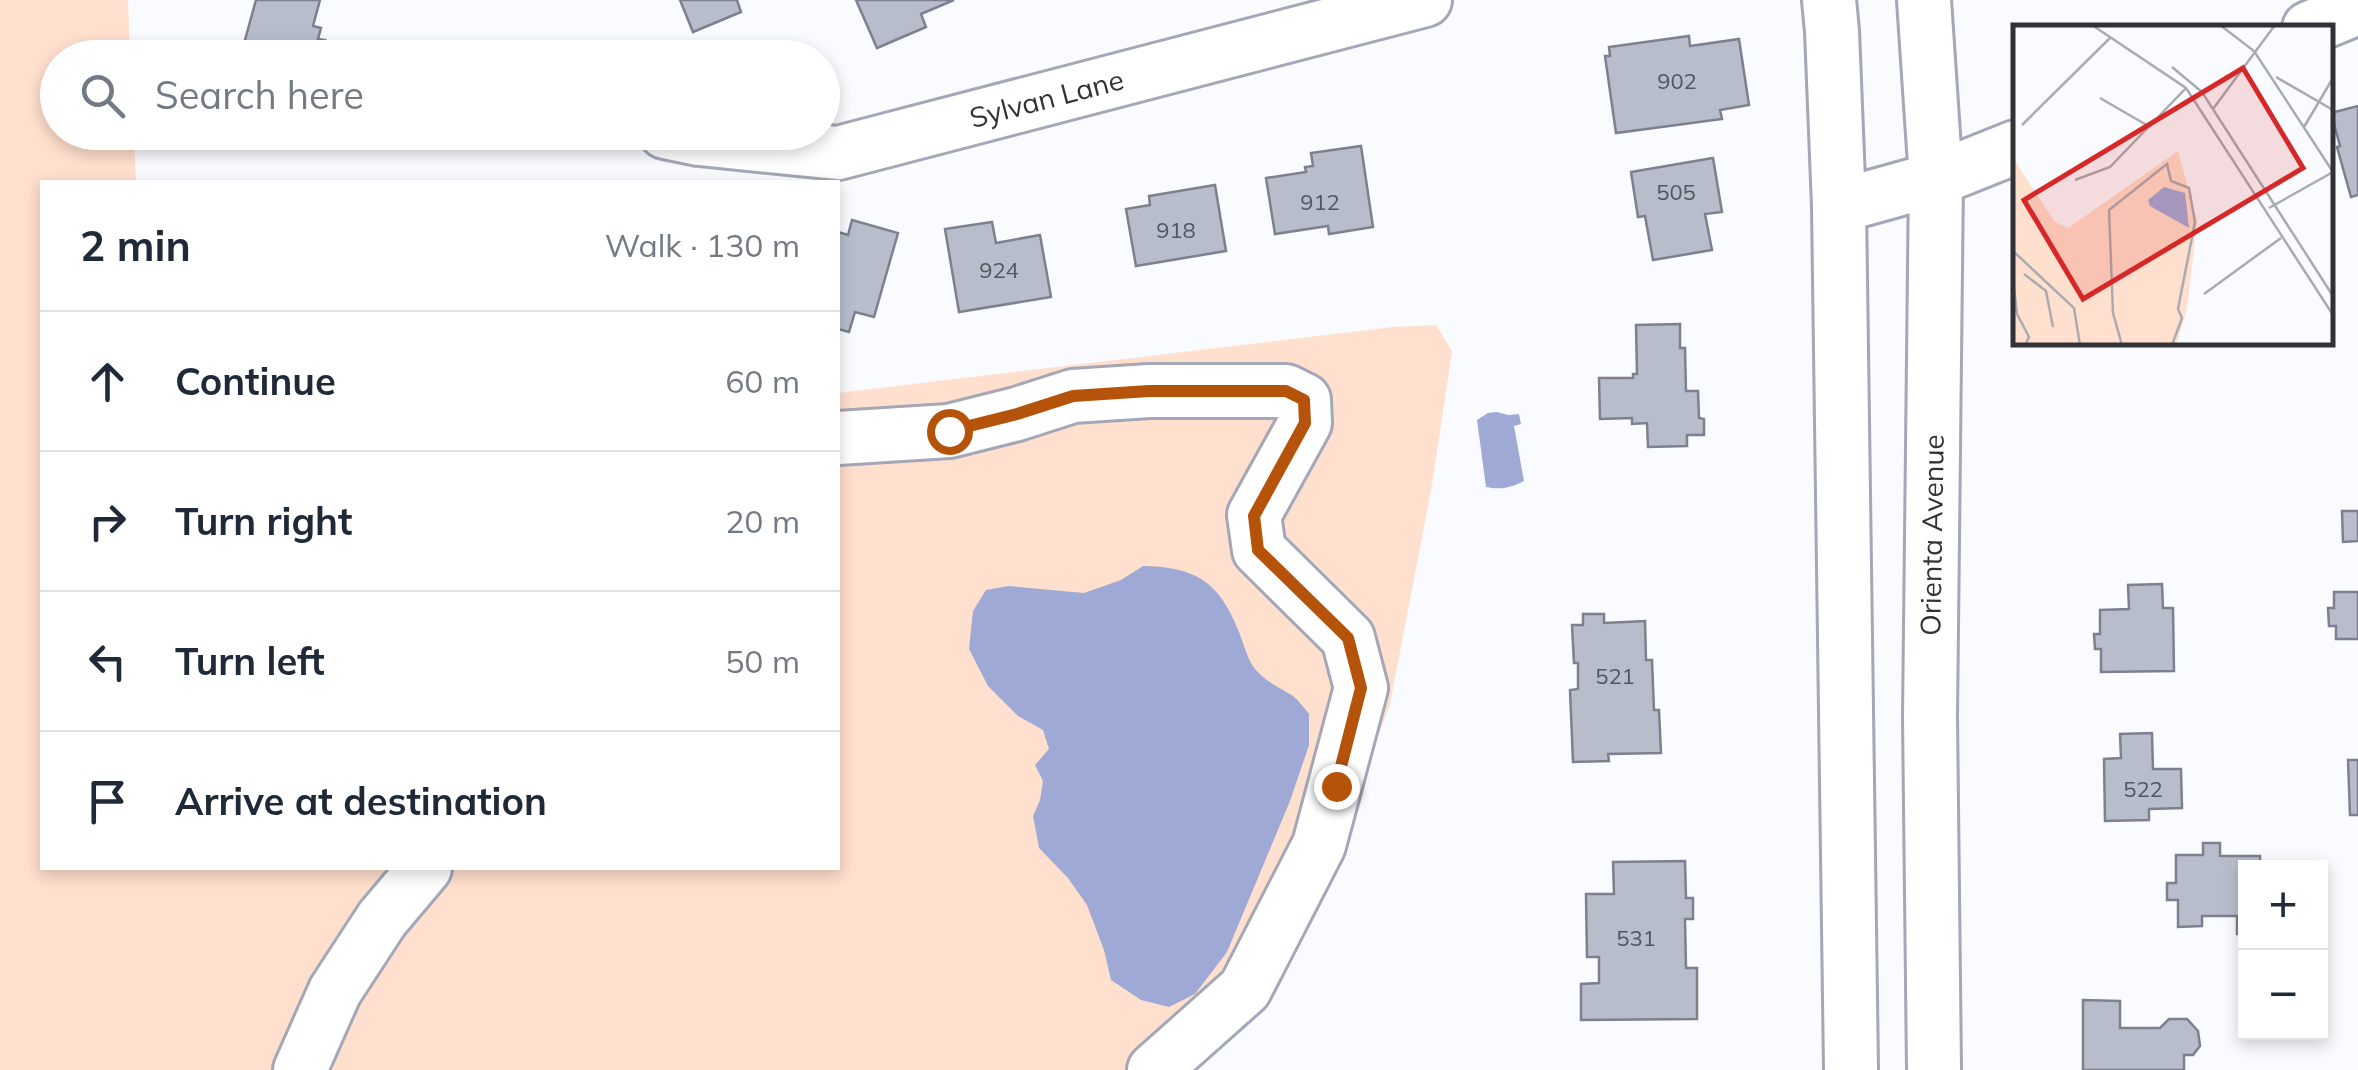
<!DOCTYPE html>
<html lang="en">
<head>
<meta charset="utf-8">
<style>
	body { margin:0; font-family:Mulish,sans-serif; background:#f2f2f3; color:#1f2937 }
	.controls { position:absolute; right:30px; bottom:30px; display:grid; overflow:hidden; border-radius:0px; box-shadow:0 5px 15px #0003 }
	.controls button { width:90px; height:90px; display:grid; place-items:center; padding:0; border:0; border-bottom:2px solid #e0e1e3; background:#fff; color:#1f2937; font:50px sans-serif }
	.stop { position:absolute; width:30px; height:30px; margin:-22px; border:8px solid #b45309; border-radius:50%; background:#fff }
	.stop.end { background:#b45309; border-color:#fff; box-shadow:0 2px 10px #0008 }
	.list { margin:0; padding:0; list-style:none }
	h2 { display:flex; justify-content:space-between; align-items:center; height:130px; margin:0; padding:0 40px; font-size:42px }
	h2 small { font-size:32px; font-weight:400; color:#747a83 }
	.list li { display:grid; grid-template-columns:65px 1fr auto; gap:30px; align-items:center; box-sizing:border-box; height:140px; padding:0 40px; border-top:2px solid #e0e1e3 }
	.list b { display:block; font-size:38px; white-space:nowrap }
	.list em { font-size:32px; font-style:normal; color:#747a83 }
	.icon { flex:none; width:55px; height:55px; fill:none; stroke:currentColor; stroke-width:2; stroke-linecap:round; stroke-linejoin:round }
	.map { position:relative; flex:none; width:2358px; height:1070px; overflow:hidden }
	.search { position:absolute; background:#fff; box-shadow:0 5px 15px #0003; left:40px; top:40px; width:800px; height:110px; display:flex; align-items:center; gap:25px; box-sizing:border-box; padding:0 35px; border-radius:55px; color:#747a83; font-size:38px }
	.panel { position:absolute; background:#fff; box-shadow:0 5px 15px #0003; left:40px; top:180px; width:800px; height:690px; border-radius:0px }
	.map>svg:first-child { display:block }
	.green { fill:#ffdfcd }
	.water { fill:#9eaad5 }
	.building { fill:#b8bdcc; stroke:#7c808f; stroke-width:2.5 }
	.lines { fill:none; stroke-linecap:round; stroke-linejoin:round }
	.minor-casing { stroke:#a3a7b7; stroke-width:58 }
	.minor { stroke:#fff; stroke-width:52 }
	.route { stroke:#b45309; stroke-width:12 }
	.labels { text-anchor:middle; stroke-width:10; stroke-linejoin:round; paint-order:stroke }
	.number-label { font-size:22px; fill:#52555d }
	.street-label { font-size:28px; fill:#303238; stroke:#fff }
	.inset-road { fill:none; stroke:#a9abaf; stroke-width:2.5 }
	.view { fill:#d62828; fill-opacity:0.15; stroke:#d62828; stroke-width:5 }
	.inset-edge { fill:none; stroke:#303238; stroke-width:5 }
</style>
</head>
<body>
<div class="map">
<svg width="2358" height="1070" viewBox="0 0 2358 1070">
	<rect width="100%" height="100%" fill="#fafbfe"/>
	<polygon class="green" points="0,0 128,0 130,57 58,58 58,132 134,133 136,182 42,182 42,868 838,868 838,393 1393,327 1436,325 1452,351 1432,485 1390,704 1324,882 1172,1070 0,1070"/>
	<g class="water">
		<path d="M1497 412 1508 415 1519 414 1521 424 1514 426 1524 481C1510 488 1501 490 1486 487L1477 420 1488 413Z"/>
		<path d="M1143 566C1197 567 1219 582 1239 632 1244 644 1247 659 1255 669 1266 682 1279 687 1293 696 1299 701 1304 708 1309 714V745L1290 801 1227 952 1195 994 1169 1007 1141 1000 1111 980 1104 950 1087 905 1068 878 1039 848 1033 816 1040 800 1043 781 1035 765 1049 749 1043 730 1018 716 988 686 969 649 973 611 986 590 1009 586 1084 593 1121 580Z"/>
	</g>
	<g class="building">
		<polygon points="256,0 320,0 313,26 321,28 318,39 325,40 320,58 240,58"/>
		<polygon points="680,0 737,0 741,12 693,32"/>
		<polygon points="856,0 954,0 921,14 926,27 877,48"/>
		<polygon points="1689,36 1690,46 1739,39 1749,105 1720,110 1722,119 1616,133 1605,56 1610,56 1609,47"/>
		<polygon points="2358,106 2358,195 2351,197 2337,147 2340,146 2331,113"/>
		<polygon points="1361,146 1373,227 1329,234 1328,226 1275,234 1266,178 1306,172 1305,167 1313,166 1311,153"/>
		<polygon points="1713,158 1722,212 1705,214 1712,250 1653,260 1645,216 1638,217 1631,172"/>
		<polygon points="1215,185 1226,251 1136,266 1126,209 1150,205 1149,196"/>
		<polygon points="852,220 898,233 874,317 855,312 849,332 838,329 838,232 848,235"/>
		<polygon points="992,222 996,243 1040,235 1051,297 959,312 945,229"/>
		<polygon points="1680,324 1680,348 1685,348 1686,391 1698,391 1699,418 1704,419 1704,435 1687,435 1687,446 1648,447 1647,423 1632,424 1632,418 1600,419 1599,378 1633,378 1633,374 1637,374 1636,325"/>
		<polygon points="2342,511 2358,511 2358,541 2343,542"/>
		<polygon points="2162,584 2163,608 2173,608 2174,671 2101,672 2101,649 2095,649 2094,634 2100,634 2100,610 2129,609 2128,585"/>
		<polygon points="2334,592 2358,592 2358,639 2336,639 2336,626 2329,626 2328,608 2334,608"/>
		<polygon points="1583,614 1604,614 1604,623 1645,621 1646,660 1652,660 1654,710 1659,710 1661,753 1608,754 1609,761 1573,762 1570,690 1578,689 1578,663 1574,663 1572,625 1583,625"/>
		<polygon points="2152,733 2153,769 2181,769 2182,808 2149,809 2149,820 2105,821 2104,759 2121,758 2120,734"/>
		<polygon points="2348,760 2358,760 2358,815 2350,815"/>
		<polygon points="2203,843 2220,843 2220,856 2260,856 2260,868 2246,868 2246,934 2237,934 2237,916 2202,916 2202,926 2178,927 2178,900 2167,900 2167,883 2176,883 2176,855 2203,855"/>
		<polygon points="1685,861 1686,898 1693,898 1693,919 1685,919 1686,968 1697,968 1697,1019 1581,1020 1581,984 1599,983 1599,957 1587,957 1586,894 1614,894 1613,862"/>
		<polygon points="2083,1000 2120,1001 2120,1028 2160,1028 2169,1019 2187,1019 2198,1031 2200,1046 2193,1055 2184,1055 2184,1070 2083,1070"/>
	</g>
	<g class="lines">
		<g class="minor-casing">
			<g id="minor">
				<polyline points="1829,0 1832,31 1839,206 1851,1070"/>
				<polyline points="1924,0 1936,179 1930,717 1934,1070"/>
				<polyline points="2309,28 2358,8"/>
				<path id="s1" d="M665 132 699 139 838 153 1425 0"/>
				<polyline points="1839,206 1936,179 2016,147"/>
				<polyline points="838,438 949,431 1017,414 1073,396 1149,391 1286,391 1304,400 1305,423 1254,515 1259,550 1348,638 1361,688 1319,845 1245,989 1154,1070"/>
				<polyline points="300,1070 335,991 382,919 425,868"/>
			</g>
		</g>
		<use href="#minor" class="minor"/>
	</g>
	<g class="lines">
		<polyline class="route" points="949,431 1017,414 1073,396 1149,391 1286,391 1304,400 1305,423 1254,516 1258,550 1348,638 1361,688 1336,786"/>
	</g>
	<g class="labels">
		<g class="number-label">
			<text x="1677" y="89">902</text>
			<text x="1676" y="200">505</text>
			<text x="1320" y="210">912</text>
			<text x="1176" y="238">918</text>
			<text x="999" y="278">924</text>
			<text x="1615" y="684">521</text>
			<text x="2143" y="797">522</text>
			<text x="1636" y="946">531</text>
		</g>
		<g class="street-label">
			<text dy="10" stroke="none"><textPath href="#s1" startOffset="390">Sylvan Lane</textPath></text>
			<text transform="translate(1932 535) rotate(-89)" y="10">Orienta Avenue</text>
		</g>
	</g>
	<g transform="translate(2013 25)">
		<rect width="320" height="320" fill="#fafbfe"/>
		<path d="M165 126 184 196 174 284 163 320H0V133L42 197 55 203Z" fill="#ffdfcd"/>
		<path d="M151 162 172 168 176 203 137 181 135 175Z" fill="#9eaad5"/>
		<path class="inset-road" d="M79 0 173 63 320 290M207 0 241 26 320 147M159 42 189 67 320 271M263 52 320 85M87 73 137 102M200 84 262 0M9 100 97 13M291 102 320 53M62 155 97 142 173 63M256 183 320 147M0 226 61 283 67 320M11 249 33 266 40 302M0 254 4 289 16 312 12 320M191 269 268 213M109 320 100 288 96 185 154 139 158 156 176 163 182 197 165 284 169 293 159 320"/>
		<path class="view" d="M230 43 290 143 70 274 11 175Z"/>
		<rect width="320" height="320" class="inset-edge"/>
	</g>
</svg>
<div class="controls">
<button>+</button>
<button>−</button>
</div>
<div class="stop" style="left:949px;top:431px"></div>
<div class="stop end" style="left:1336px;top:786px"></div>
<div class="search"><svg class="icon" aria-label="search" viewBox="0 0 24 24"><circle cx="10" cy="10" r="6"/><path d="M15 15l6 6"/></svg>Search here</div>
<section class="panel">
<h2>2 min<small>Walk · 130 m</small></h2>
<ul class="list">
<li><svg class="icon" aria-label="ahead" viewBox="0 0 24 24"><path d="M12 20V5M6 11l6-6 6 6"/></svg><div><b>Continue</b></div><em>60 m</em></li>
<li><svg class="icon" aria-label="right" viewBox="0 0 24 24"><path d="M7 20v-9h11M14 6l5 5-5 5"/></svg><div><b>Turn right</b></div><em>20 m</em></li>
<li><svg class="icon" aria-label="left" viewBox="0 0 24 24"><path d="M17 20v-9H6M10 6l-5 5 5 5"/></svg><div><b>Turn left</b></div><em>50 m</em></li>
<li><svg class="icon" aria-label="arrive" viewBox="0 0 24 24"><path d="M6 21V4h12l-3 4 3 4H6"/></svg><div><b>Arrive at destination</b></div></li>
</ul>
</section>
</div>
</body>
</html>
